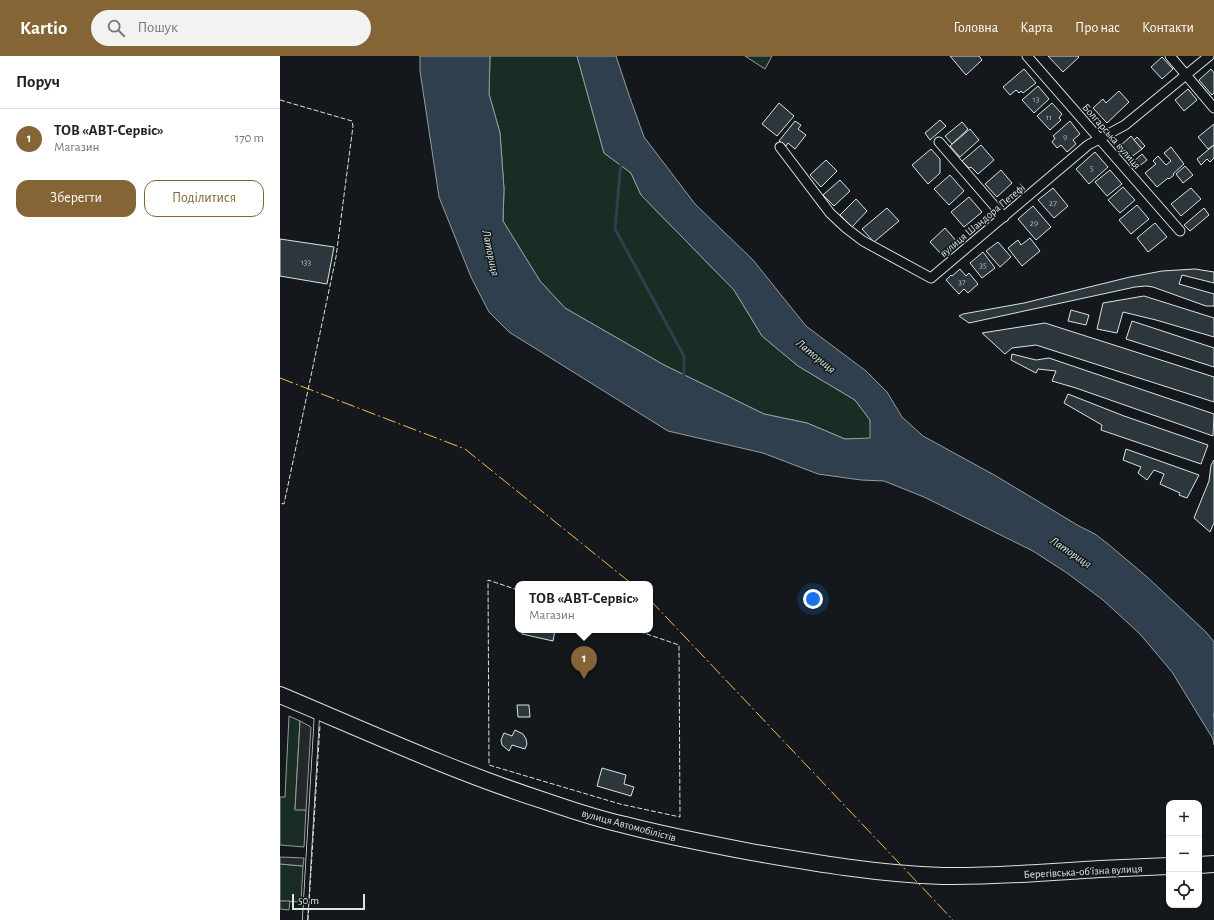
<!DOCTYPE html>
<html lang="uk">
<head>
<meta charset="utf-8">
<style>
	body { margin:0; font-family:"Alegreya Sans",sans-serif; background:#f2f2f2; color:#222 }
	.controls { position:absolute; right:12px; bottom:12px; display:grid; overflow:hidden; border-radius:8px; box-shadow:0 2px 6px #0003 }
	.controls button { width:36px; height:36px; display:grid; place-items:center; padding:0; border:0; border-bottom:1px solid #e0e0e0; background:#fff; color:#222; font:20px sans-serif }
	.scale { position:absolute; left:12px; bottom:10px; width:73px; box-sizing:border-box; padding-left:4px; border:2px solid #d8e6dc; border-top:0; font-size:11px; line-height:14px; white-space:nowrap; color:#d8e6dc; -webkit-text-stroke:3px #14181c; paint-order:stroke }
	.you { position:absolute; left:533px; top:543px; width:14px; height:14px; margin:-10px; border:3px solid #fff; border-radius:50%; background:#1a73e8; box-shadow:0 0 0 6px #1a73e833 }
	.badge { display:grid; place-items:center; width:26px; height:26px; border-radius:50%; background:#856535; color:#fff; font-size:13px; font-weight:700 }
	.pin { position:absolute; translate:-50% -33px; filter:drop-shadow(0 1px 2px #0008) }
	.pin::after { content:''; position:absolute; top:21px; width:14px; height:12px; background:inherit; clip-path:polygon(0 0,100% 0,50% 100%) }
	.popup { position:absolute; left:235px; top:525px; width:138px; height:52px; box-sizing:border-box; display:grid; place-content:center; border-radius:8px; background:#fff; filter:drop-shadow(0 1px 3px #0005); font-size:13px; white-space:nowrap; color:#767676 }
	.popup b { font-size:15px; color:#222 }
	.popup::after { content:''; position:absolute; left:50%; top:100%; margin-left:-8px; border:8px solid transparent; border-top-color:#fff }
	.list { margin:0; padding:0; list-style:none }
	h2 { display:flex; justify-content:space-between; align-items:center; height:52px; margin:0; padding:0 16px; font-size:17px }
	h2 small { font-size:13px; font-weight:400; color:#767676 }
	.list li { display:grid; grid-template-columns:26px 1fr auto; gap:12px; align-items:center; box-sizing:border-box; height:60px; padding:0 16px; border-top:1px solid #e0e0e0 }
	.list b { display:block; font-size:15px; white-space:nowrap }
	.list p { margin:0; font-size:13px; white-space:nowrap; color:#767676 }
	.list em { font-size:13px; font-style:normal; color:#767676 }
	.actions { display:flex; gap:8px; padding:12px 16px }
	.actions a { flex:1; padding:9px 0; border:1px solid #856535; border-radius:12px; text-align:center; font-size:14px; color:#856535 }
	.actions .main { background:#856535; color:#fff }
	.icon { flex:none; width:22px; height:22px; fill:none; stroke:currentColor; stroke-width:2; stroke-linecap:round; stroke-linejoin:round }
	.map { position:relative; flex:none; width:934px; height:864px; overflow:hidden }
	header { display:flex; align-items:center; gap:24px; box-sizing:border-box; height:56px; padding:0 20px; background:#856535; color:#fff }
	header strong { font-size:19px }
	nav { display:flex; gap:22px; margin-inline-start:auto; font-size:14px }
	.search { width:280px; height:36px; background:#f2f2f2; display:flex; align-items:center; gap:10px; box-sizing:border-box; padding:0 14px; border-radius:22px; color:#767676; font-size:15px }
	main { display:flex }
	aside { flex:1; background:#fff }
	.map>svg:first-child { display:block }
	.green { fill:#1a2d24; stroke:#939e99 }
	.parking { fill:#24282b; stroke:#939e99 }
	.water { fill:#2f3f4d; stroke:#939e99 }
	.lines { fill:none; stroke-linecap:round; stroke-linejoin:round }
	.stream { stroke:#2f3f4d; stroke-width:3 }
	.building { fill:#2c363c; stroke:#d8e6dc }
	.lane-casing { stroke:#d8e6dc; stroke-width:6 }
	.street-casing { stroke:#d8e6dc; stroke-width:11 }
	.highway-casing { stroke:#d8e6dc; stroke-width:18 }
	.lane { stroke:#14181c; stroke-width:4.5 }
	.street { stroke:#14181c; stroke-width:9 }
	.highway { stroke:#14181c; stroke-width:16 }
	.fence { stroke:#d8e6dc; stroke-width:1; stroke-dasharray:5 2; stroke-linecap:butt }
	.power { stroke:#ffb74d; stroke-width:1; stroke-dasharray:14 3 2 3; stroke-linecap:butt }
	.labels { text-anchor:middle; stroke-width:3; stroke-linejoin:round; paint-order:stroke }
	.number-label { font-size:9px; fill:#adbab4 }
	.street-label { font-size:11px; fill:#d8e6dc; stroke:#14181c }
	.water-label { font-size:12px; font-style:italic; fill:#d8e6dc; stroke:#14181c }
</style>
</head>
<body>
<header>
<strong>Kartio</strong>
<div class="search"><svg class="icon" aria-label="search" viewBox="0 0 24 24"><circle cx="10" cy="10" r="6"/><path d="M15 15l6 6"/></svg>Пошук</div>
<nav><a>Головна</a><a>Карта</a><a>Про нас</a><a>Контакти</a></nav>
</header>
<main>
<aside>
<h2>Поруч<small></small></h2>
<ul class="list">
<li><span class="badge">1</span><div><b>ТОВ «АВТ-Сервіс»</b><p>Магазин</p></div><em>170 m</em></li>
</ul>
<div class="actions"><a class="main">Зберегти</a><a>Поділитися</a></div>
</aside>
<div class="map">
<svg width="934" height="864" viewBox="0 0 934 864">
	<rect width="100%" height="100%" fill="#14181c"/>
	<g class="green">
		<polygon points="210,0 297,0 324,97 351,117 361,139 454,234 482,280 518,310 575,344 590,364 591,383 565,383 527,367 484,358 384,309 285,252 260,225 223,165 224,133 220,77 209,38"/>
		<polygon points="465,0 492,0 485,13"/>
		<polygon points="9,660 20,665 15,753 26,754 24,791 0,789 0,741 5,741"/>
		<polygon points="0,808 23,810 21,846 0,845"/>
	</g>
	<g class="parking">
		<polygon points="20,665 31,671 26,754 15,754"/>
		<polygon points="0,801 24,802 23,810 0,808"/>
		<polygon points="0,845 10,845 9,854 0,853"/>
	</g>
	<polygon class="water" points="140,0 210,0 209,38 220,77 224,133 223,165 260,225 285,252 384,309 484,358 527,367 565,383 590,382 590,364 575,344 518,310 482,280 454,234 361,139 351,117 324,97 297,0 336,0 349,39 364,81 415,148 473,204 526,270 586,315 607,336 622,361 643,380 716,420 799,470 815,478 828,488 866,520 926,576 934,586 934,658 933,659 934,662 934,689 933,683 892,616 860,578 823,544 787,517 753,495 644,441 604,425 581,424 538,418 483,397 388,375 229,276 209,256 191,221 159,141 140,15"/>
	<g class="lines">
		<polyline class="stream" points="341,106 335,173 404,300 404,322"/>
	</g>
	<g class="building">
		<polygon points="670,0 699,0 702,4 686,19"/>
		<polygon points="768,0 798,0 799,1 783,16"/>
		<polygon points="882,1 893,13 882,23 871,11"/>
		<polygon points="744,13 756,27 743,37 741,35 739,37 736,34 730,39 723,31"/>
		<polygon points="931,13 934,17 934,37 932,39 919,24"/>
		<polygon points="758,30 769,43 754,57 742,44"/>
		<polygon points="908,33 917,44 904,55 895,44"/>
		<polygon points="839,35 849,46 827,67 813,52 823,43 826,47"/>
		<polygon points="499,47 514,60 497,80 482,68"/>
		<polygon points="772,47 782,58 779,62 781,64 770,74 757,60"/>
		<polygon points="660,64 666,70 650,84 645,77"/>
		<polygon points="515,65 521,69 518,73 526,79 515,93 508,87 506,90 499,85"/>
		<polygon points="790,65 800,78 793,84 796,88 787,96 781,89 777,92 772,86 775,82 773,80"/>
		<polygon points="682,66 688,73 672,88 665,80"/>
		<polygon points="934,68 934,89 928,93 918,81"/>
		<polygon points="690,73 699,84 680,101 670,90"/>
		<polygon points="851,80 862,93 850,102 840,90"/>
		<polygon points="857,81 865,90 862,93 854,84"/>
		<polygon points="701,89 714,104 698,118 691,111 689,112 682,105"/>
		<polygon points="934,89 934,102 930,106 927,103 921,109 917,103"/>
		<polygon points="891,91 904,108 893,118 894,119 889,123 888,122 877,131 865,117 876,108 873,105 878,100 886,109 891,105 884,97"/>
		<polygon points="651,93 660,103 660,117 648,128 632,109"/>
		<polygon points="815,96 828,111 809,128 796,113"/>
		<polygon points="862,98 867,104 858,111 853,106"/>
		<polygon points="546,104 557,115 541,131 530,119"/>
		<polygon points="905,110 913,119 903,127 896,118"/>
		<polygon points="721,114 732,127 717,141 705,128"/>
		<polygon points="830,114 842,128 827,140 815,126"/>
		<polygon points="670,119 684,135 669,149 654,133"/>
		<polygon points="560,124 570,135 554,150 543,139"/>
		<polygon points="843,131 855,144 840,157 828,144"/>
		<polygon points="773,132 788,150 774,162 758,144"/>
		<polygon points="911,132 921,143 901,160 891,148"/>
		<polygon points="689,141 702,156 684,171 671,156"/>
		<polygon points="576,143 587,155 572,171 560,159"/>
		<polygon points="857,149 869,163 851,178 839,164"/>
		<polygon points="753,150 771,171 756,184 738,163"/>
		<polygon points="607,152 619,165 594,186 582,173"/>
		<polygon points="924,152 929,159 910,175 904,169"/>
		<polygon points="875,167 887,181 868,196 857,182"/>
		<polygon points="665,172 678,187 663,200 650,186"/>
		<polygon points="750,182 760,195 742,210 728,192 738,184 741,189"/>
		<polygon points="0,183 54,191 47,228 0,220"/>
		<polygon points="718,186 731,201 720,211 706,195"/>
		<polygon points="703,196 715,212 702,222 690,207"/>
		<polygon points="680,213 686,220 689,217 698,228 688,237 684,233 679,238 666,224 671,219 672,220"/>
		<polygon points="915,213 934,216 934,227 902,219 899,228 934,238 934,250 926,250 873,231 866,230 855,231 689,267 679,260 683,258 744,247 850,221 882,215"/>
		<polygon points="864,240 934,262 934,281 876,264 843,256 837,277 817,273 823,247"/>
		<polygon points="791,254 809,259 806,269 788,265"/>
		<polygon points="852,265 934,292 934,311 846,283"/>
		<polygon points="765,267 934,321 934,346 756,289 732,292 725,298 702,277"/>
		<polygon points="732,298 756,304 769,302 934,358 933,380 796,332 772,325 776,315 758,313 756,317 731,304"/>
		<polygon points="788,338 844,360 928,389 921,408 821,374 822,369 784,347"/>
		<polygon points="846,393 919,419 907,442 899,439 900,437 880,428 884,418 874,414 867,424 858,417 861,411 843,404"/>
		<polygon points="934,404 934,467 930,476 914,462 929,425 931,409"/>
		<polygon points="243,574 275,574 273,585 242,578"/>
		<polygon points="237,649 249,649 250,661 238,661"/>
		<polygon points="235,674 243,678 246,683 247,688 245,693 232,689 229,695 222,689 221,684 224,677 232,680"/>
		<polygon points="322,712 346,719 344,728 354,731 351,740 317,730"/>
	</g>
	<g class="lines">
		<g class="lane-casing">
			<polyline id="lane" points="25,864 37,658"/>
		</g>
		<g class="street-casing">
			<g id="street">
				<polyline points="747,0 900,175"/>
				<polyline points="890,0 934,52"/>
				<polyline points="659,86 724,161"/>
				<polyline points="500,91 550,157 566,172 583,185 651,222 808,89 845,69 929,0"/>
			</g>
		</g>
		<g class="highway-casing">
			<g id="highway">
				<path d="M0 639C88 676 175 716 265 745 291 754 318 763 345 769 387 780 429 788 471 796 534 807 599 818 663 820 716 821 768 816 820 813 843 812 866 811 889 810"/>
				<polyline points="919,809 934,808"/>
			</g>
		</g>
		<use href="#lane" class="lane"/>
		<use href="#street" class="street"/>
		<use href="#highway" class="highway"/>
		<g class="fence">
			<polyline points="0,44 72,65 73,70 56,201 4,448 0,447"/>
			<polyline points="238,534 208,524 209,709 340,748 400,761 399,589 355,574"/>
			<polyline points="28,864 40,669"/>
		</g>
		<g class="power">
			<polyline points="0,322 185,393 352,528"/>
			<polyline points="370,544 673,864"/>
		</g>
	</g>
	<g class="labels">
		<g class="number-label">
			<text x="756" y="46">13</text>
			<text x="769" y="64">11</text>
			<text x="785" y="84">9</text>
			<text x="812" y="115">5</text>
			<text x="773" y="150">27</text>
			<text x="754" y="170">29</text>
			<text x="26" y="209">133</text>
			<text x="703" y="212">35</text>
			<text x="682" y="229">37</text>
		</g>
		<g class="street-label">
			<text transform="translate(832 80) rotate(49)" y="4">Болгарська вулиця</text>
			<text transform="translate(702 164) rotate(-40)" y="4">вулиця Шандора Петефі</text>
			<text transform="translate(349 769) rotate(15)" y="4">вулиця Автомобілістів</text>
			<text transform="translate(803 815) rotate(-3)" y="4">Берегівська-обʼїзна вулиця</text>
		</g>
		<g class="water-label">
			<text transform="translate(211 197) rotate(78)" y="4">Латориця</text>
			<text transform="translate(536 300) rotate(39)" y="4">Латориця</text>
			<text transform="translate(791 496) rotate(34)" y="4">Латориця</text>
		</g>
	</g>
</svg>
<div class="controls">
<button>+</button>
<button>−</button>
<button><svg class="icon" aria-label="locate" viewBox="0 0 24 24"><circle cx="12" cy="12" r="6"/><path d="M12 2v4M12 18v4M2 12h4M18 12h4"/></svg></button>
</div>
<div class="scale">50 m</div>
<div class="you"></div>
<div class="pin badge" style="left:304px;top:623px">1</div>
<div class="popup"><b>ТОВ «АВТ-Сервіс»</b>Магазин</div>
</div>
</main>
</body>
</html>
